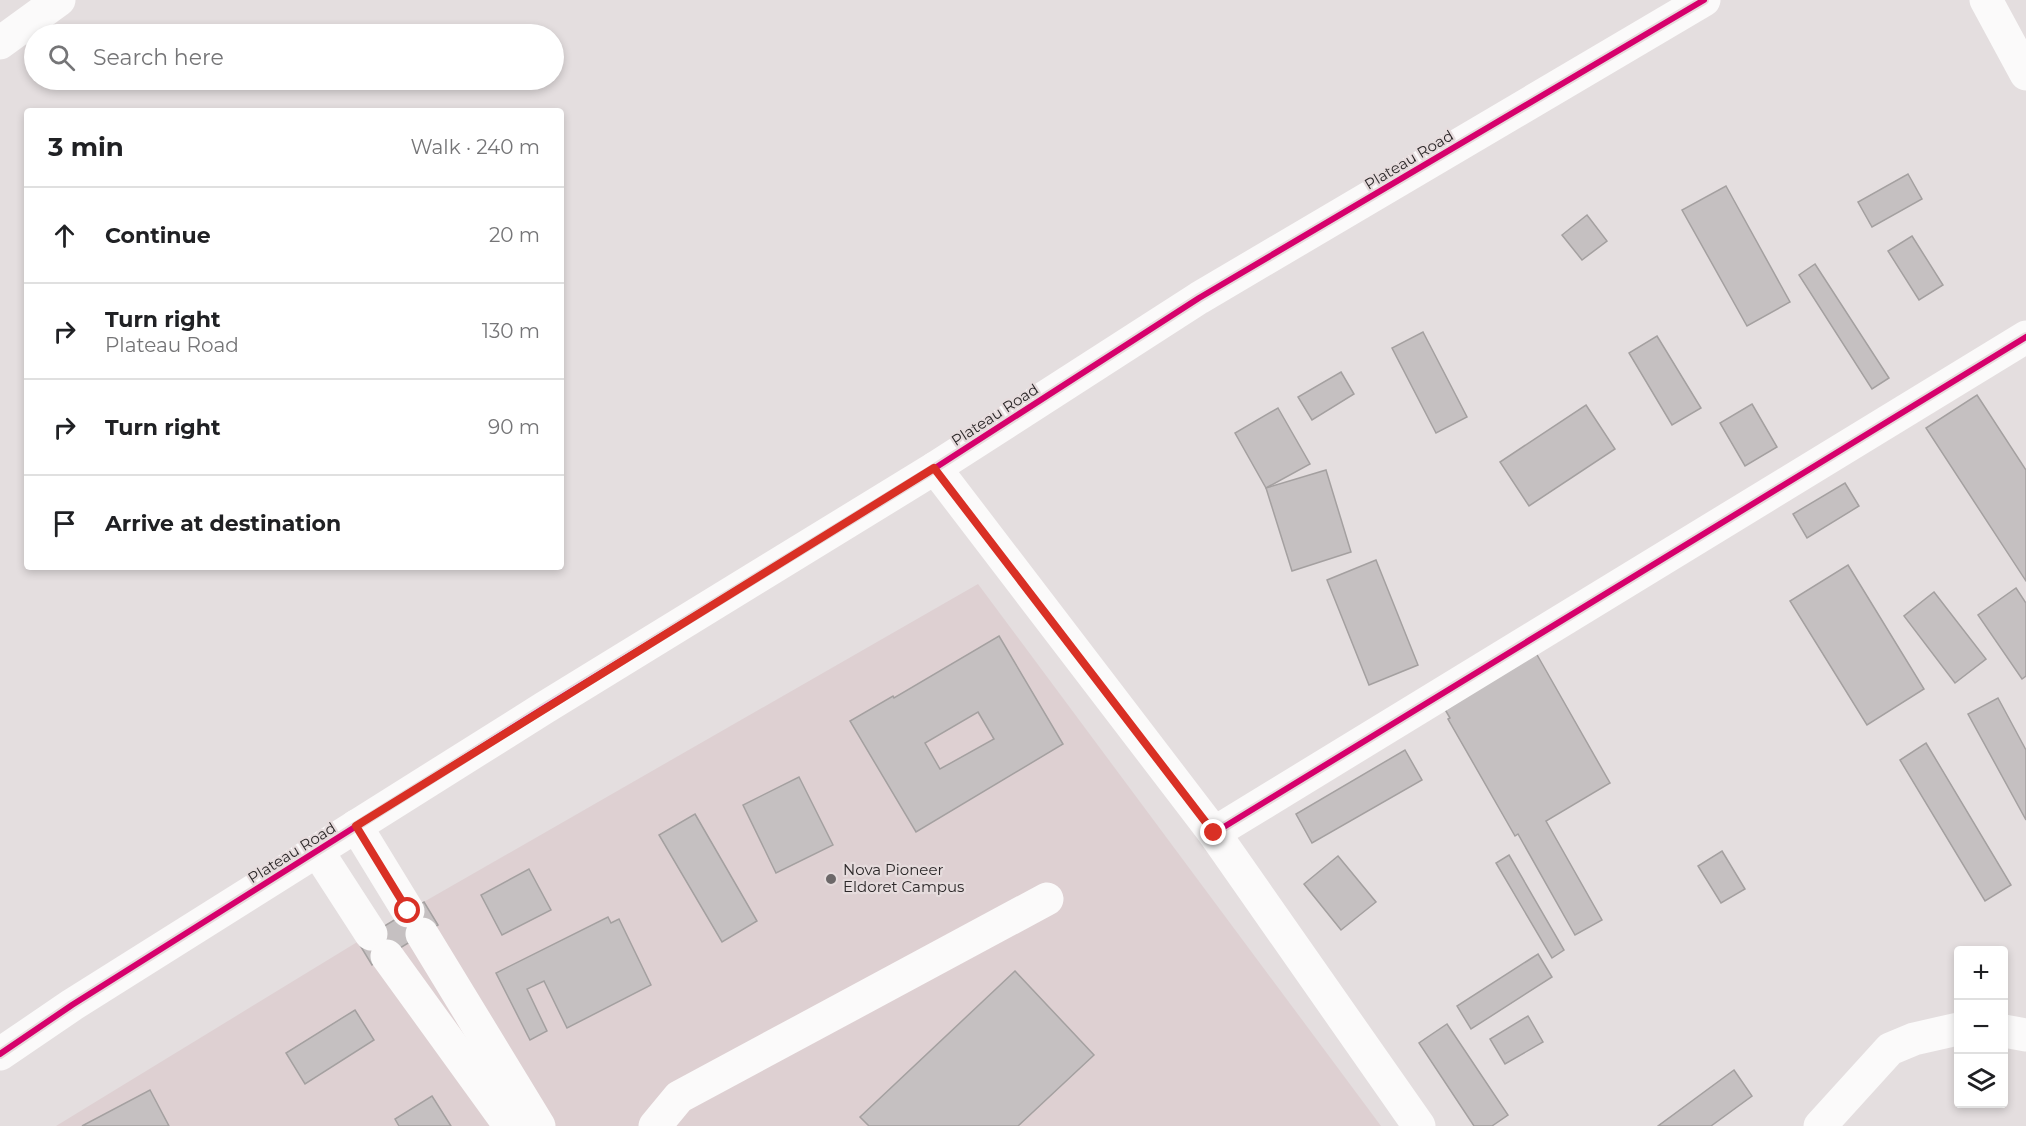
<!DOCTYPE html>
<html lang="en">
<head>
<meta charset="utf-8">
<style>
	body { margin:0; font-family:Montserrat,sans-serif; background:#f6f6f6; color:#202124 }
	.controls { position:absolute; right:18px; bottom:18px; display:grid; overflow:hidden; border-radius:6px; box-shadow:0 3px 9px #0003 }
	.controls button { width:54px; height:54px; display:grid; place-items:center; padding:0; border:0; border-bottom:2px solid #e0e0e0; background:#fff; color:#202124; font:30px sans-serif }
	.stop { position:absolute; width:18px; height:18px; margin:-14px; border:4px solid #d93025; border-radius:50%; background:#fff }
	.stop.end { background:#d93025; border-color:#fff; box-shadow:0 2px 6px #0008 }
	.list { margin:0; padding:0; list-style:none }
	h2 { display:flex; justify-content:space-between; align-items:center; height:78px; margin:0; padding:0 24px; font-size:26px }
	h2 small { font-size:20px; font-weight:400; color:#757577 }
	.list li { display:grid; grid-template-columns:39px 1fr auto; gap:18px; align-items:center; box-sizing:border-box; height:96px; padding:0 24px; border-top:2px solid #e0e0e0 }
	.list b { display:block; font-size:22px; white-space:nowrap }
	.list p { margin:0; font-size:20px; white-space:nowrap; color:#757577 }
	.list em { font-size:20px; font-style:normal; color:#757577 }
	.icon { flex:none; width:33px; height:33px; fill:none; stroke:currentColor; stroke-width:2; stroke-linecap:round; stroke-linejoin:round }
	.map { position:relative; flex:none; width:2026px; height:1126px; overflow:hidden }
	.search { position:absolute; background:#fff; box-shadow:0 3px 9px #0003; left:24px; top:24px; width:540px; height:66px; display:flex; align-items:center; gap:15px; box-sizing:border-box; padding:0 21px; border-radius:33px; color:#757577; font-size:22px }
	.panel { position:absolute; background:#fff; box-shadow:0 3px 9px #0003; left:24px; top:108px; width:540px; height:462px; border-radius:6px }
	.map>svg:first-child { display:block }
	.built { fill:#ded0d2 }
	.building { fill:#c5c0c1; stroke:#a4a0a0; stroke-width:1.5; fill-rule:evenodd }
	.lines { fill:none; stroke-linecap:round; stroke-linejoin:round }
	.minor { stroke:#fbfafa; stroke-width:33 }
	.cycleway-casing { stroke:#e6dcdd; stroke-width:10 }
	.cycleway { stroke:#d6006c; stroke-width:6 }
	.route { stroke:#d93025; stroke-width:8 }
	.poi-dot { fill:#6c6869; stroke:#e6dcdd; stroke-width:2 }
	.labels { text-anchor:middle; stroke-width:4.5; stroke-linejoin:round; paint-order:stroke }
	.street-label { font-size:15px; fill:#2c2829; stroke:#e6dcdd }
	.poi-label { font-size:15px; fill:#2c2829; stroke:#e6dcdd; text-anchor:start }
</style>
</head>
<body>
<div class="map">
<svg width="2026" height="1126" viewBox="0 0 2026 1126">
	<rect width="100%" height="100%" fill="#e4dedf"/>
	<polygon class="built" points="978,584 1381,1126 56,1126 408,911"/>
	<g class="building">
		<polygon points="1908,174 1922,199 1872,227 1858,202"/>
		<polygon points="1726,186 1790,302 1747,326 1682,210"/>
		<polygon points="1587,215 1607,241 1582,260 1562,235"/>
		<polygon points="1912,236 1943,285 1919,300 1888,251"/>
		<polygon points="1815,264 1889,378 1872,389 1799,275"/>
		<polygon points="1423,332 1467,417 1436,433 1392,348"/>
		<polygon points="1657,336 1701,408 1672,425 1629,353"/>
		<polygon points="1341,372 1354,394 1312,420 1298,397"/>
		<polygon points="1977,395 2026,470 2026,581 1926,428"/>
		<polygon points="1752,404 1777,447 1745,466 1720,423"/>
		<polygon points="1586,405 1615,449 1529,506 1500,462"/>
		<polygon points="1278,408 1310,464 1266,488 1235,433"/>
		<polygon points="1326,470 1351,552 1292,571 1266,488"/>
		<polygon points="1845,483 1859,506 1807,538 1793,514"/>
		<polygon points="1376,560 1418,665 1369,685 1327,580"/>
		<polygon points="1848,565 1924,689 1867,725 1790,601"/>
		<polygon points="2016,588 2026,603 2026,676 2022,679 1978,615"/>
		<polygon points="1934,592 1986,659 1955,683 1904,616"/>
		<path d="M999 636 1063 744 916 832 850 721 893 696 894 698ZM978 712 994 739 940 769 925 743Z"/>
		<polygon points="1536,653 1610,783 1546,821 1602,920 1575,935 1518,834 1515,836 1448,719 1450,718 1443,706"/>
		<polygon points="1998,698 2026,750 2026,820 1968,714"/>
		<polygon points="1926,743 2011,885 1985,901 1900,760"/>
		<polygon points="1405,750 1422,780 1312,843 1296,814"/>
		<polygon points="799,777 833,845 776,873 743,805"/>
		<polygon points="695,814 757,921 722,942 659,835"/>
		<polygon points="1722,851 1745,889 1721,903 1698,866"/>
		<polygon points="1509,855 1564,950 1552,958 1496,863"/>
		<polygon points="1338,856 1376,902 1341,930 1304,884"/>
		<polygon points="529,869 551,910 502,935 481,895"/>
		<polygon points="424,902 438,925 372,965 358,942"/>
		<polygon points="608,917 611,923 619,919 651,985 567,1028 544,981 527,989 547,1031 530,1040 496,973"/>
		<polygon points="1538,954 1552,977 1471,1029 1457,1006"/>
		<polygon points="1015,971 1094,1055 1018,1126 869,1126 860,1117"/>
		<polygon points="355,1010 374,1040 305,1084 286,1053"/>
		<polygon points="1528,1016 1543,1042 1505,1064 1490,1039"/>
		<polygon points="1447,1024 1508,1115 1492,1126 1474,1126 1419,1043"/>
		<polygon points="1734,1070 1752,1096 1711,1126 1658,1126"/>
		<polygon points="150,1090 169,1126 82,1126"/>
		<polygon points="432,1096 451,1126 399,1126 395,1119"/>
	</g>
	<g class="lines">
		<g class="minor">
			<polyline points="1986,0 2026,74"/>
			<polyline points="0,43 59,0"/>
			<polyline points="935,468 1214,833 1419,1126"/>
			<polyline points="356,826 408,911"/>
			<polyline points="1214,833 2026,337"/>
			<polyline points="318,852 371,934"/>
			<polyline points="422,934 539,1126"/>
			<polyline points="387,956 510,1126"/>
			<polyline points="2004,1031 2026,1035"/>
			<polyline points="0,1054 72,1005 544,708 935,468 1199,298 1704,0"/>
			<polyline points="655,1126 679,1097 1047,899"/>
			<polyline points="1820,1126 1890,1049 1914,1039 1958,1029"/>
		</g>
		<g class="cycleway-casing">
			<g id="cycleway">
				<polyline points="1214,833 2026,337"/>
				<polyline points="0,1054 72,1005 544,708 935,468 1199,298 1704,0"/>
			</g>
		</g>
		<use href="#cycleway" class="cycleway"/>
	</g>
	<g class="lines">
		<polyline class="route" points="408,911 356,826 934,468 1214,833"/>
	</g>
	<circle class="poi-dot" cx="831" cy="879" r="6"/>
	<g class="labels">
		<g class="street-label">
			<text transform="translate(1409 160) rotate(-31)" y="5">Plateau Road</text>
			<text transform="translate(995 415) rotate(-33)" y="5">Plateau Road</text>
			<text transform="translate(292 853) rotate(-32)" y="5">Plateau Road</text>
		</g>
		<g class="poi-label">
			<text x="843" y="875">Nova Pioneer<tspan x="843" dy="17">Eldoret Campus</tspan></text>
		</g>
	</g>
</svg>
<div class="controls">
<button>+</button>
<button>−</button>
<button><svg class="icon" aria-label="layers" viewBox="0 0 24 24"><path d="M12 4l9 5-9 5-9-5zM3 14l9 5 9-5"/></svg></button>
</div>
<div class="stop" style="left:408px;top:911px"></div>
<div class="stop end" style="left:1214px;top:833px"></div>
<div class="search"><svg class="icon" aria-label="search" viewBox="0 0 24 24"><circle cx="10" cy="10" r="6"/><path d="M15 15l6 6"/></svg>Search here</div>
<section class="panel">
<h2>3 min<small>Walk · 240 m</small></h2>
<ul class="list">
<li><svg class="icon" aria-label="ahead" viewBox="0 0 24 24"><path d="M12 20V5M6 11l6-6 6 6"/></svg><div><b>Continue</b></div><em>20 m</em></li>
<li><svg class="icon" aria-label="right" viewBox="0 0 24 24"><path d="M7 20v-9h11M14 6l5 5-5 5"/></svg><div><b>Turn right</b><p>Plateau Road</p></div><em>130 m</em></li>
<li><svg class="icon" aria-label="right" viewBox="0 0 24 24"><path d="M7 20v-9h11M14 6l5 5-5 5"/></svg><div><b>Turn right</b></div><em>90 m</em></li>
<li><svg class="icon" aria-label="arrive" viewBox="0 0 24 24"><path d="M6 21V4h12l-3 4 3 4H6"/></svg><div><b>Arrive at destination</b></div></li>
</ul>
</section>
</div>
</body>
</html>
